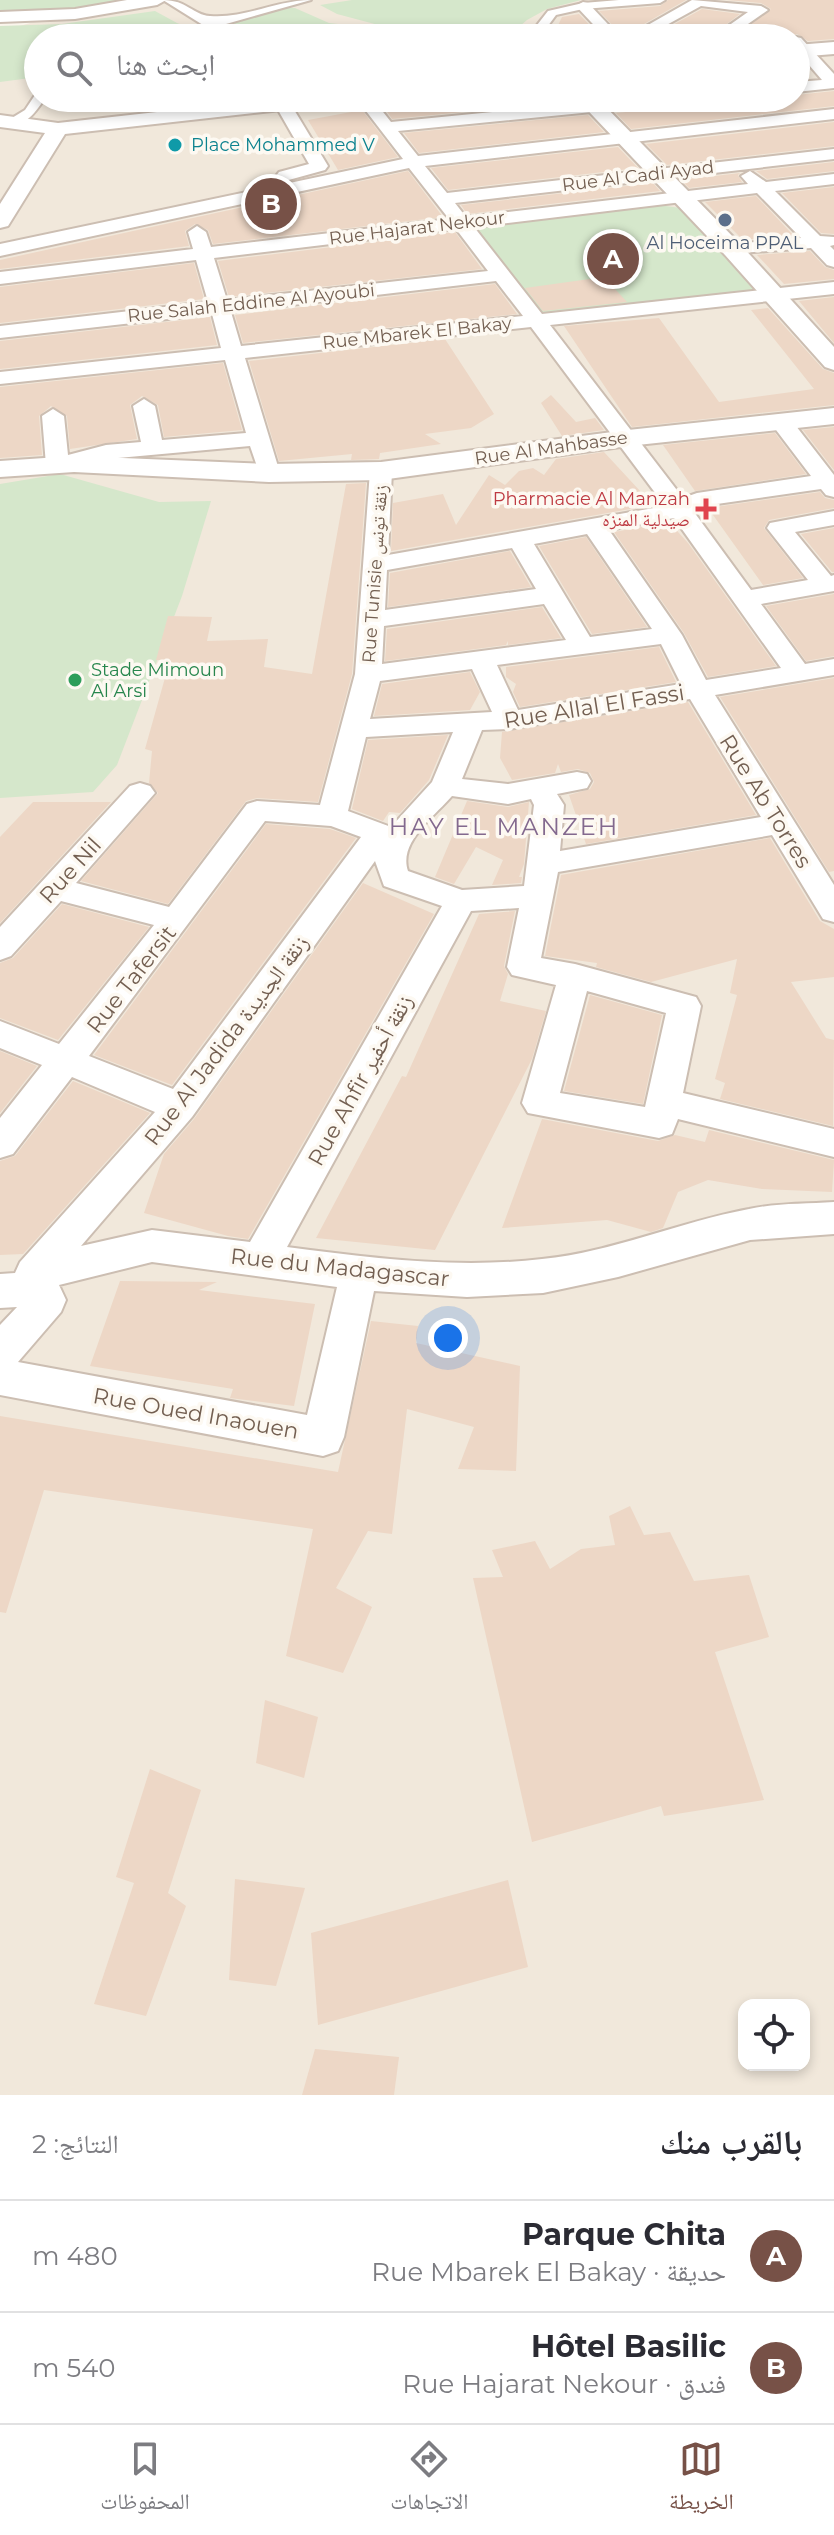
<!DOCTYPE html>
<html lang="ar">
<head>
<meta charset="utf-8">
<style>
	body { margin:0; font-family:Montserrat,"Noto Naskh Arabic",sans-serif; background:#f2f2f3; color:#2b2b33; direction:rtl }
	.controls { position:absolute; right:24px; bottom:24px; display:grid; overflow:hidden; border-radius:16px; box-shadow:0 4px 12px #0003 }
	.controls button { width:72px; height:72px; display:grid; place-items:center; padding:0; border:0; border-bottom:2px solid #e1e1e2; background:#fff; color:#2b2b33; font:40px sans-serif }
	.you { position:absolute; left:448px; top:1338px; width:28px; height:28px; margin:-20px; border:6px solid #fff; border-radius:50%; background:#1a73e8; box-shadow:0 0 0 12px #1a73e833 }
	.badge { display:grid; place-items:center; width:52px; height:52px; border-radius:50%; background:#775147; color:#fff; font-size:26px; font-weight:700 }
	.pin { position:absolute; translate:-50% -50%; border:4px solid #fff; box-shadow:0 2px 8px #0006 }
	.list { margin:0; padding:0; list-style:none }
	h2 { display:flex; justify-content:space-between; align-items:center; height:104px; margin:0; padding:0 32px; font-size:34px }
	h2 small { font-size:26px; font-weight:400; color:#7c7c81 }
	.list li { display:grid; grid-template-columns:52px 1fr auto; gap:24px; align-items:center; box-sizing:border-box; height:112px; padding:0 32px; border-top:2px solid #e1e1e2 }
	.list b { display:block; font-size:30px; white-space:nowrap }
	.list p { margin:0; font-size:26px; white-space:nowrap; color:#7c7c81 }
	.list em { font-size:26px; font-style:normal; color:#7c7c81 }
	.icon { flex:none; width:44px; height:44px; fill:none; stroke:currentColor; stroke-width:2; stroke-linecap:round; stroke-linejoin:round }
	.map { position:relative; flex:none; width:834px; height:2095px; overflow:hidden; direction:ltr }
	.search { position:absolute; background:#fff; box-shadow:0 4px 12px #0003; left:24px; right:24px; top:24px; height:88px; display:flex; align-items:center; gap:20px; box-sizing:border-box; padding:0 28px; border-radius:44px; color:#7c7c81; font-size:30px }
	.sheet { height:328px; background:#fff }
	nav { display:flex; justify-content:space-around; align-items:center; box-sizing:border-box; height:112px; border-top:2px solid #e1e1e2; background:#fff; font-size:22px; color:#7c7c81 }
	nav a { display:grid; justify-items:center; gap:4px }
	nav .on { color:#775147 }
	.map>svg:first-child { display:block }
	.residential { fill:#f1e8db; fill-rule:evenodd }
	.green { fill:#d5e7cb }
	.building { fill:#edd7c6 }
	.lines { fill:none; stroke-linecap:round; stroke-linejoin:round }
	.pedestrian-casing { stroke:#ccbeb2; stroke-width:4 }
	.minor-casing { stroke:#ccbeb2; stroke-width:4 }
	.tertiary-casing { stroke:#ccbeb2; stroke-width:4 }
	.pedestrian { fill:#fff; fill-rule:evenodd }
	.minor { fill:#fff; fill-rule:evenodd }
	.tertiary { fill:#fff; fill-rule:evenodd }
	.culture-dot { fill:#0f9aa8; stroke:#fdf9f2; stroke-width:3 }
	.service-dot { fill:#5c6f8a; stroke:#fdf9f2; stroke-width:3 }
	.health-dot { fill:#e0444e; stroke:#fdf9f2; stroke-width:3 }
	.leisure-dot { fill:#2e9e5b; stroke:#fdf9f2; stroke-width:3 }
	.labels { text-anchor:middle; stroke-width:7; stroke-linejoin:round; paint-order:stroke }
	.far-culture-label { font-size:18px; fill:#0d838f; stroke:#fdf9f2; text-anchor:start }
	.far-street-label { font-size:18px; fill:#735f51; stroke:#fdf9f2 }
	.far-service-label { font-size:18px; fill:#4e5e75; stroke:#fdf9f2 }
	.far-health-label { font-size:18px; fill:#be3a42; stroke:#fdf9f2; text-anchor:end }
	.far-leisure-label { font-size:18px; fill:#27864d; stroke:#fdf9f2; text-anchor:start }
	.street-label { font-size:22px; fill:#735f51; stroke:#fdf9f2 }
	.neighbourhood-label { font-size:24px; letter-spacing:2px; fill:#83698e; stroke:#fdf9f2 }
</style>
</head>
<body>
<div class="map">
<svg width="834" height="2095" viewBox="0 0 834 2095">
	<rect width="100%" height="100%" fill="#faf5ec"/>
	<path class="residential" d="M107 0H834V2095H0V32ZM38 38H796V98H38ZM744 2005H804V2065H744Z"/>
	<g class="green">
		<polygon points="0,0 126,0 81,10 0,11"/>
		<polygon points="352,0 581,0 547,9 527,20 513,32 494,35 472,32 444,36 427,30 401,31 337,14 320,5"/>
		<polygon points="278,8 295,8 329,23 355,26 366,38 220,38 208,28"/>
		<polygon points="155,11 177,23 217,38 38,38 38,77 0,82 0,26 62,24"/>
		<polygon points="658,205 681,208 756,292 546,320 475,226"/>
		<polygon points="60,474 159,502 211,501 182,596 117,765 93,792 0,798 0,484"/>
	</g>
	<g class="building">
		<polygon points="668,0 686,0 623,36 599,11 660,6"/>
		<polygon points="727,0 834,0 834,39 808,41 797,34 788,38 733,38 771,9 761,3"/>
		<polygon points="702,9 740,14 708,38 649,38"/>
		<polygon points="579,14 602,38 552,38 562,17"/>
		<polygon points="834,91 834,106 631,129 616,113 684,106 695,98 796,98 796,95"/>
		<polygon points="378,98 573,98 575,101 392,119"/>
		<polygon points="362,110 398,157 338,170 308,120"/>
		<polygon points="588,115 604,132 419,153 404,133"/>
		<polygon points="834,122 834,146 667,165 646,144"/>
		<polygon points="618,147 638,168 448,190 431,168"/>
		<polygon points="834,162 834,171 767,179 756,171"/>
		<polygon points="408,171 443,217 213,244 208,230 195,224 185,231 189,246 0,269 0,260"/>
		<polygon points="740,173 738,175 742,182 689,188 681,180"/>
		<polygon points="653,183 660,191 467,214 461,205"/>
		<polygon points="834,187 834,234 821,233 782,193"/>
		<polygon points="756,196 794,236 743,240 705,202"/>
		<polygon points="455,232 482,269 229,297 218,261"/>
		<polygon points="810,251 825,267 834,270 834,279 784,284 757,255"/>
		<polygon points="194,263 204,299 0,323 0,287"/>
		<polygon points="604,277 627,302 543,311 525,288"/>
		<polygon points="495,284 517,314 243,343 235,315"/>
		<polygon points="834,297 834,343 799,301"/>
		<polygon points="768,308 823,369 834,373 834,405 632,427 564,326 659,318 719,402 814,389 751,310"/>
		<polygon points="210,317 217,345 0,369 0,341"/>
		<polygon points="445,339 494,414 471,428 425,434 441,444 380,453 379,459 351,460 352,454 279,461 249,361"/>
		<polygon points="223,363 242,430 164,437 158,405 142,396 130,405 137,439 70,449 67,416 51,406 39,416 42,455 0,458 0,387"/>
		<polygon points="551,395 576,422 595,418 604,430 562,436 541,403"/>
		<polygon points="834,427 834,470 803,430"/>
		<polygon points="775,433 806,474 695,491 663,445"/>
		<polygon points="604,452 653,505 391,551 393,503 443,494 456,525 489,475 505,485 519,471 533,468 544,475 556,459"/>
		<polygon points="366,483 352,674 318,802 257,798 246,801 168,904 81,881 158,793 149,783 152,751 145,749 170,660 156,660 168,616 212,617 207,641 268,639 264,667 312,674 346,484"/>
		<polygon points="820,492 825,498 834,500 834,508 769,520 764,528 803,578 763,585 708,508"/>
		<polygon points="669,522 688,543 776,666 708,677 684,633 614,532"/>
		<polygon points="834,528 834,572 832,572 801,534"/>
		<polygon points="586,537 647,627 592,634 539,546"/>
		<polygon points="510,551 531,587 388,607 390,573"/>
		<polygon points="834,594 834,656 806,661 766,606"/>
		<polygon points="542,607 561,638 508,645 508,641 506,645 385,661 387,629"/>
		<polygon points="659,647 676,682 520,707 513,692 516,684 506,677 506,667"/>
		<polygon points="470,672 480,692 470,710 374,716 382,684"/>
		<polygon points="834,678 834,871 829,872 720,697"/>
		<polygon points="688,702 756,815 586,844 569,795 590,789 594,782 590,773 578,769 561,772 558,764 555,773 512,780 500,758 502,732"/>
		<polygon points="448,735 429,780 400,813 389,812 383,821 352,809 368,740"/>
		<polygon points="467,801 508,807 529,802 524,864 519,877 522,877 521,883 492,885 503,860 476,847 454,884 435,877"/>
		<polygon points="33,802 111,802 0,923 0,837"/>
		<polygon points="266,824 330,829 356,838 172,1085 94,1055"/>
		<polygon points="770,838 820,921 834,929 834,977 791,982 826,1038 834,1040 833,1126 720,1099 725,1083 715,1079 737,995 730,993 737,959 651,982 596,967 597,963 545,956 561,875"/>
		<polygon points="363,883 434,914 248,1239 228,1236 144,1213 164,1154 194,1119"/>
		<polygon points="62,904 149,927 58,1040 0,1018 0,963 13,958"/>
		<polygon points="515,911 504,966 508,974 500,1001 546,1011 532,1059 435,1250 316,1238 402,1076 406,1077 479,914"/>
		<polygon points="590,995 662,1015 643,1104 564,1091"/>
		<polygon points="0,1051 37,1066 0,1113"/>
		<polygon points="73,1081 150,1113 23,1254 0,1255 0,1161 15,1156"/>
		<polygon points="542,1119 658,1141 675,1135 705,1142 709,1130 834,1160 832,1192 762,1189 708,1180 678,1192 663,1228 651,1232 607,1220 502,1228"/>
		<polygon points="120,1281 217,1282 199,1290 315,1304 294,1406 230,1398 233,1389 90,1366"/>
		<polygon points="371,1321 418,1326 416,1343 520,1366 516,1471 458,1469 474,1427 407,1409 392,1534 368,1531 336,1588 372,1607 343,1673 286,1656 313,1529 44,1490 6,1613 0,1612 0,1416 338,1472"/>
		<polygon points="630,1506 644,1535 670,1532 694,1581 749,1575 769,1637 715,1652 764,1800 664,1816 661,1806 532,1842 473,1578 503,1577 492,1550 535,1541 550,1569 581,1549 615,1545 609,1516"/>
		<polygon points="265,1700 318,1717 304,1778 256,1763"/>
		<polygon points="150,1769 201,1790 168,1893 186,1906 146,2016 94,2004 134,1883 116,1877"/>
		<polygon points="235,1879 305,1888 276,1986 229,1980"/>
		<polygon points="508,1880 528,1967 318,2025 311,1933"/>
		<polygon points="315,2049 399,2057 394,2095 302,2095"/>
	</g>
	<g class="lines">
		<g class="pedestrian-casing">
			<g id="pedestrian">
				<polygon points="619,0 665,0 660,3 583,9 556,15 542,34 543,38 531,38 530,34 548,11 583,3"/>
				<path d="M35 95 45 98C36 112 24 128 7 127V121L25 110Z"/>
			</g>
		</g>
		<g class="minor-casing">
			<g id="minor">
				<path d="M163 0C187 0 193 15 210 16 244 19 277 0 311 0L226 24 203 25Z"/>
				<polygon points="692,0 761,6 768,10 728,38 711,38 748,12 701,6 643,38 625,38"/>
				<polygon points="583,2 588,3 621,38 606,38 576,6"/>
				<polygon points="796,37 801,38 834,74 834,88 796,92 796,82 822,80 796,50 796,38 791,38"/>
				<polygon points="282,98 290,103 328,166 325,170 285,181 276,176 279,172 309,164 274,103"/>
				<path d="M356 98H372L391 122 635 98H692L684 103 398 131 418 156 834 109V119L425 166 447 193 834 149V159L455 203 466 217 748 184 741 176 750 171 766 182 834 174V184L775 191 820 236 834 237V245L830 246 834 250V267L827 265 811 248 726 254 724 250 726 246 733 244 801 238 757 193 474 227 542 314 834 282V294L550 325 683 498 697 493 811 476 770 422 781 415 789 417 834 475V497L826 495 821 489 703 506 694 512 751 590 808 580 767 528 770 523 834 511V525L795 532 831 576 834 575V591L761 604 805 664 834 659V675L715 695 834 885V922L823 919 772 835 558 872 541 958 575 964 696 997 701 1006 683 1093 834 1129V1157L678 1119 672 1134 659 1138 528 1113 522 1103 556 985 512 975 507 967 519 908 471 911 287 1247C371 1258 457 1269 542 1259 613 1252 679 1222 749 1209 776 1203 806 1204 834 1202V1234L750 1240 618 1277 543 1293 467 1297 374 1291 344 1437 338 1451 323 1456 0 1395V1325L17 1307 0 1308V1274L15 1273 20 1262 155 1112 72 1077 13 1154 0 1158V1118L42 1065 0 1048V1021L59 1044 154 925 61 901 11 956 0 960V927L130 786 140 783 150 786 155 793 76 883 169 907 247 804 257 801 320 805 355 674 370 471 373 466H389L392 471 388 555 665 506 531 327 245 358 280 473 277 478H261L250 446 107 459 57 472 49 470 46 465 42 416 53 409 64 416 68 455 106 445 141 442 133 406 144 399 155 406 162 440 246 433 225 360 0 384V372L221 348 212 314 0 338V326L208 302 196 260 0 284V272L193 249 188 232 197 226 206 232 211 247 449 219 409 168 0 256V244L403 159ZM456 229 488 271 227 300 214 258ZM496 281 523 316 241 346 231 312ZM674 518 781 668 706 680 682 635 609 530ZM587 534 652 629 590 637 534 544ZM512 548 536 589 385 610 387 570ZM544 604 566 640 382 664 384 626ZM661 644 681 684 518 710 497 665ZM472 669 492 712 370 719 380 681ZM690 699 761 817 560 851 564 805 557 794 587 788 591 781 587 774 577 772 508 784 462 779 482 730 509 729ZM453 732 432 782 391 827 348 811 366 737ZM452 796 508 804 531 799 534 805 524 886 462 890 408 871C398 842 435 816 452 796ZM265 821 331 826 361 837 173 1089 89 1056ZM375 861 384 886 442 906 250 1242 152 1230 81 1246 192 1117ZM587 991 666 1013 645 1107 560 1093ZM152 1262 337 1287 307 1415 18 1362 61 1312 66 1300 59 1285Z"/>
			</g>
		</g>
		<g class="tertiary-casing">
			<g id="tertiary">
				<polygon points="127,0 166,0 157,5 75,19 0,22 0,12 75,9"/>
				<polygon points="834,42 834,54 796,57 796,45"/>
				<polygon points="283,98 346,98 336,104 65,134 8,226 0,228 0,204 45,133 0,127 0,115 58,123"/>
				<polygon points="576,98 597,98 741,245 834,347 834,370 825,367 725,255"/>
				<polygon points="834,408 834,424 628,446 381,480 269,482 74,472 0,477 0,461 74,456 269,464 381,462 628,430"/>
			</g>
		</g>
		<use href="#pedestrian" class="pedestrian"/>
		<use href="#minor" class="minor"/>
		<use href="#tertiary" class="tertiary"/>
	</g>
	<circle class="culture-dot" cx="175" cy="145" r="8"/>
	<circle class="service-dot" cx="725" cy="220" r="8"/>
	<path class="health-dot" d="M702 497h8v8h8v8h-8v8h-8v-8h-8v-8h8z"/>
	<circle class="leisure-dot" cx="75" cy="680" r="8"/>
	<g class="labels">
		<g class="far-culture-label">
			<text x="191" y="151">Place Mohammed V</text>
		</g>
		<g class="far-street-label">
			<text transform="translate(638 176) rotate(-7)" y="6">Rue Al Cadi Ayad</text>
			<text transform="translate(417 228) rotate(-7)" y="6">Rue Hajarat Nekour</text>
			<text transform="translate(251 303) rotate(-6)" y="6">Rue Salah Eddine Al Ayoubi</text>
			<text transform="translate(417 333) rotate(-6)" y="6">Rue Mbarek El Bakay</text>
			<text transform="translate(551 448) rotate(-8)" y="6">Rue Al Mahbasse</text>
			<text transform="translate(375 574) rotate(-86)" y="6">Rue Tunisie زنقة تونس</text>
		</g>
		<g class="far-service-label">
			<text x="725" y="249">Al Hoceima PPAL</text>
		</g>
		<g class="far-health-label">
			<text x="690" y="505">Pharmacie Al Manzah<tspan x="690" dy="21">صيدلية المنزه</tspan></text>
		</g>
		<g class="far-leisure-label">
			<text x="91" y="676">Stade Mimoun<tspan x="91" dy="21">Al Arsi</tspan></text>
		</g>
		<g class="street-label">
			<text transform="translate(594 706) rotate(-9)" y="8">Rue Allal El Fassi</text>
			<text transform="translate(766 801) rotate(58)" y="8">Rue Ab Torres</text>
			<text transform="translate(70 870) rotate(-48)" y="8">Rue Nil</text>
			<text transform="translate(131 979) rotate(-52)" y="8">Rue Tafersit</text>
			<text transform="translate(226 1040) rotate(-53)" y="8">Rue Al Jadida زنقة الجديدة</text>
			<text transform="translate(360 1080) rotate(-61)" y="8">Rue Ahfir زنقة أحفير</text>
			<text transform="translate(340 1267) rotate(6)" y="8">Rue du Madagascar</text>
			<text transform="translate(196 1413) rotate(10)" y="8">Rue Oued Inaouen</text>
		</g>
		<g class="neighbourhood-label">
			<text x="504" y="835">HAY EL MANZEH</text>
		</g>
	</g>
</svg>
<div class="controls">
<button><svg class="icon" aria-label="locate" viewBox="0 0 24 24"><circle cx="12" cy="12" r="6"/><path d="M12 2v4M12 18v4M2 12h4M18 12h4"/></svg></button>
</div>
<div class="you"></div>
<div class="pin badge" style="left:613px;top:259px">A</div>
<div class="pin badge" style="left:271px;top:204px">B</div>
<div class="search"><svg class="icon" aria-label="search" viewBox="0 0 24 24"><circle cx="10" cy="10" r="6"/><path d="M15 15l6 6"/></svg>ابحث هنا</div>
</div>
<section class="sheet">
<h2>بالقرب منك<small>النتائج: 2</small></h2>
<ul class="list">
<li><span class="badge">A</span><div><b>Parque Chita</b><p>حديقة · Rue Mbarek El Bakay</p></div><em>480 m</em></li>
<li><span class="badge">B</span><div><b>Hôtel Basilic</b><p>فندق · Rue Hajarat Nekour</p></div><em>540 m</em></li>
</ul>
</section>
<nav>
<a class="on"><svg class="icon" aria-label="map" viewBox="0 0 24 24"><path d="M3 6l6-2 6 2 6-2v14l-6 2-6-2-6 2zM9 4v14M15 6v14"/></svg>الخريطة</a>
<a><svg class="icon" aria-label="directions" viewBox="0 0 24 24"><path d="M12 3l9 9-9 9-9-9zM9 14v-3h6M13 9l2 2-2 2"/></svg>الاتجاهات</a>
<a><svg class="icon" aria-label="saved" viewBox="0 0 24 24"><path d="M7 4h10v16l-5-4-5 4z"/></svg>المحفوظات</a>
</nav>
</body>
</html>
